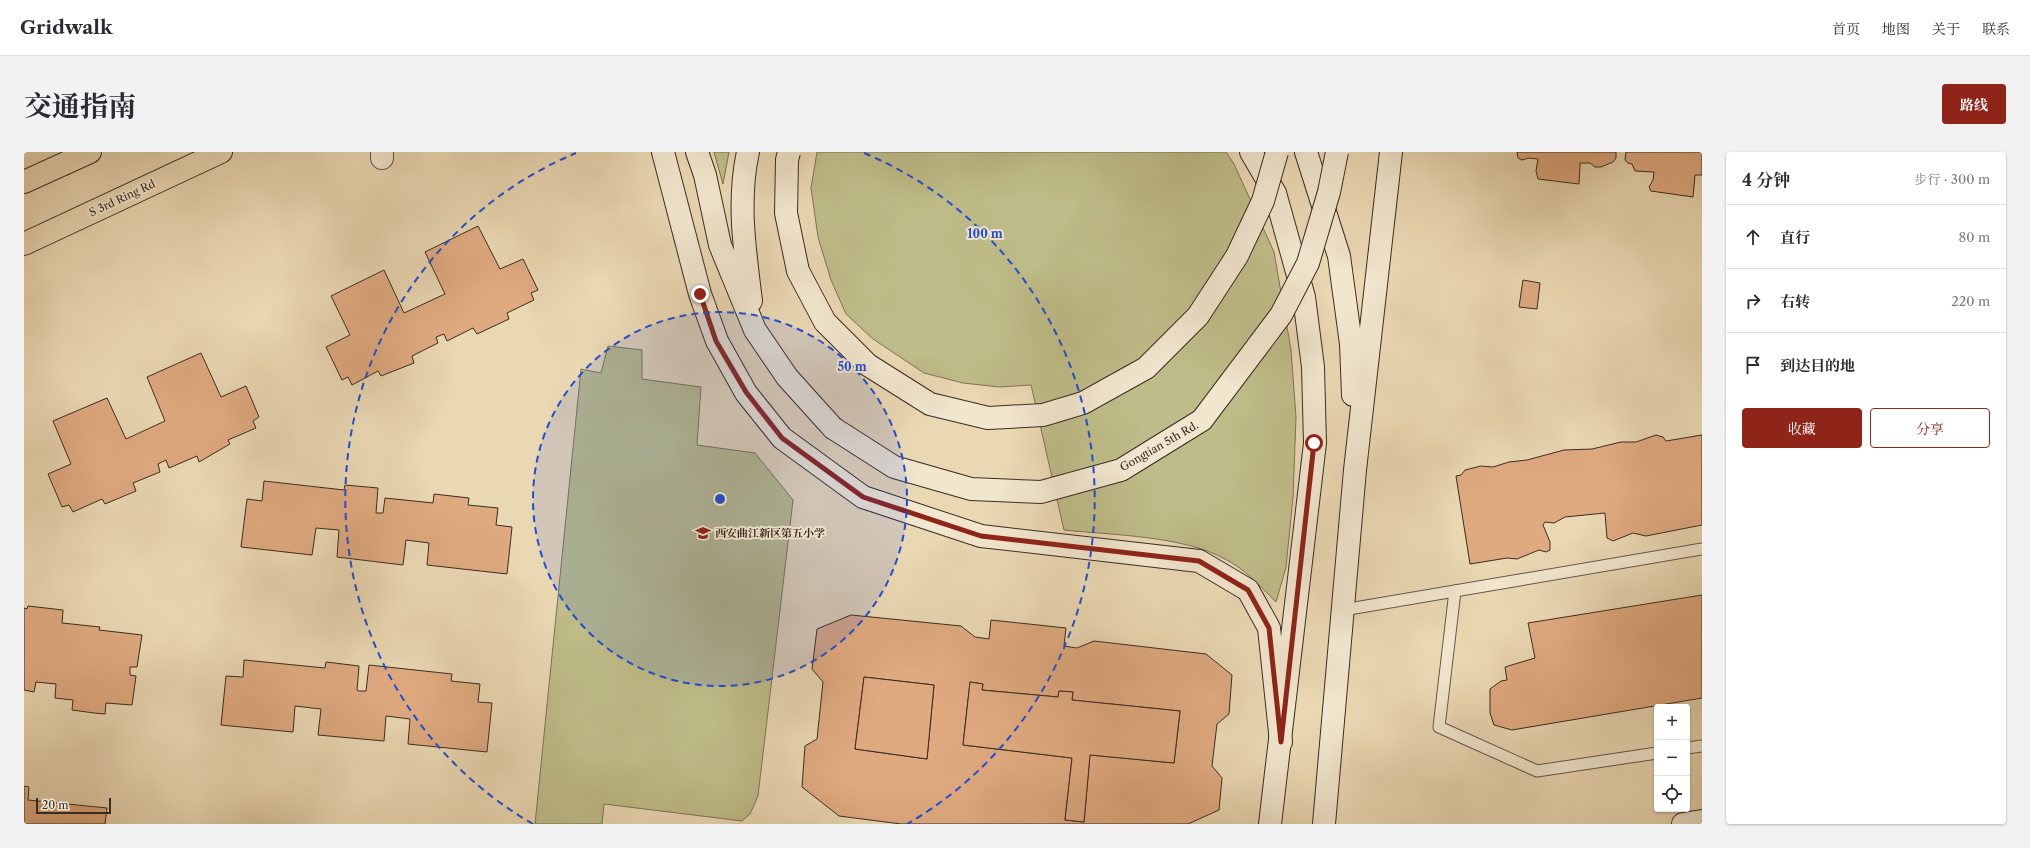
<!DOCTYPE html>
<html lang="zh">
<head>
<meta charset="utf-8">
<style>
	body { margin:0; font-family:"Libre Caslon Text","Noto Serif SC",serif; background:#f2f2f3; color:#2b2b33 }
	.controls { position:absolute; right:12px; bottom:12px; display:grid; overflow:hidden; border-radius:4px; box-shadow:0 1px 3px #0004 }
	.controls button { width:36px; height:36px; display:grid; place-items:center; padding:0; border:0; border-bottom:1px solid #e1e1e2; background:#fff; color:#2b2b33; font:20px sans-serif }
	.scale { position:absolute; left:12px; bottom:10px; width:75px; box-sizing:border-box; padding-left:4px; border:2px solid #392c24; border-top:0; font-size:11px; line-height:14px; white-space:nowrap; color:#392c24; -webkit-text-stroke:3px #f1e6ce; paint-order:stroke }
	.stop { position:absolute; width:12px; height:12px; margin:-9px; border:3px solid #8f2418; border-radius:50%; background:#fff }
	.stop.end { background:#8f2418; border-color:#fff; box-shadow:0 1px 4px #0008 }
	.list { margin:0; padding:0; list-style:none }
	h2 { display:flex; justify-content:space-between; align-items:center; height:52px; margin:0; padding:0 16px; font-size:17px }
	h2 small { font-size:13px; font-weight:400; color:#7c7c81 }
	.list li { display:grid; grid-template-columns:26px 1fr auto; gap:12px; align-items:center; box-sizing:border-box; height:64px; padding:0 16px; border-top:1px solid #e1e1e2 }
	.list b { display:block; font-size:15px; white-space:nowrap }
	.list em { font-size:13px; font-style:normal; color:#7c7c81 }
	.actions { display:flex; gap:8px; padding:12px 16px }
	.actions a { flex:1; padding:9px 0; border:1px solid #8f2418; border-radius:4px; text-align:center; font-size:14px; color:#8f2418 }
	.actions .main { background:#8f2418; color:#fff }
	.icon { flex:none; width:22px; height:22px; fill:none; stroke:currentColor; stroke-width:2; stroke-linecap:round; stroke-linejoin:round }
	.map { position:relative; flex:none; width:1678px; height:672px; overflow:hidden; border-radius:4px }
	header { display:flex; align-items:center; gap:24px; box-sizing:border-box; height:56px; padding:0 20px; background:#fff; border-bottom:1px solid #e1e1e2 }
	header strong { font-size:19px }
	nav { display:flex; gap:22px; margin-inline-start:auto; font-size:14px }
	.intro { display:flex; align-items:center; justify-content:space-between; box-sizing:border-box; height:96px; padding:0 24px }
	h1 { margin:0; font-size:28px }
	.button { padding:10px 18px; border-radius:4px; background:#8f2418; color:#fff; font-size:14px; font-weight:700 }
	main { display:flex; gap:24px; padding:0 24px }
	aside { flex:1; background:#fff; border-radius:4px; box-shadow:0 1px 3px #0004 }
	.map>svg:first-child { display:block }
	.green { fill:#bebc88; stroke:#7c7456 }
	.building { fill:#e0aa80; stroke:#392c24; fill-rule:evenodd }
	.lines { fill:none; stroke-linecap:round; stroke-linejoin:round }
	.service-casing { stroke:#655748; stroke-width:13 }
	.minor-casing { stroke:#655748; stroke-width:24 }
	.secondary-casing { stroke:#392c24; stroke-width:24 }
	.trunk-casing { stroke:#392c24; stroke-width:24 }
	.service { stroke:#f1e6ce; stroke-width:11 }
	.minor { stroke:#f1e6ce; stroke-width:22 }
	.secondary { stroke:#f1e6ce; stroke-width:22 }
	.trunk { stroke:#ead8b3; stroke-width:22 }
	.secondary-bridge-casing { stroke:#392c24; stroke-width:24; stroke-linecap:butt }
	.secondary-bridge { stroke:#f1e6ce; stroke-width:22 }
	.route { stroke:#8f2418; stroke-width:5 }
	.ring { fill:none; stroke:#1d4ed8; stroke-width:2; stroke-dasharray:7 5 }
	.labels { text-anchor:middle; stroke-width:4; stroke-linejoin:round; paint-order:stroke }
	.street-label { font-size:11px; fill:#392c24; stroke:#f1e6ce }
	.poi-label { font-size:11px; font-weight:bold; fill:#392c24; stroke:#f1e6ce; text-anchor:start }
	.centre { fill:#1d4ed8; stroke:#f1e6ce; stroke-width:2 }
	.ring-label { font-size:12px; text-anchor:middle; font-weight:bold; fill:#1d4ed8; stroke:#f1e6ce; stroke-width:4; stroke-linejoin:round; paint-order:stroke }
</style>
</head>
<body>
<header>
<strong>Gridwalk</strong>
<nav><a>首页</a><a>地图</a><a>关于</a><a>联系</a></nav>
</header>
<div class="intro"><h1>交通指南</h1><a class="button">路线</a></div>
<main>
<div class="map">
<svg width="1678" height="672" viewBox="0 0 1678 672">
	<rect width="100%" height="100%" fill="#ead8b3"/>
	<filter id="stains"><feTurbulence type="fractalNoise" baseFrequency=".005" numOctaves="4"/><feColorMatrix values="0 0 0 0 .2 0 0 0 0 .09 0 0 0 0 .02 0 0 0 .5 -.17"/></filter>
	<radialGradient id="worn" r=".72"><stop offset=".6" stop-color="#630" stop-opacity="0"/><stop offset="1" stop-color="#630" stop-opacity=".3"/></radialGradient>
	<g class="green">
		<polygon points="690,0 705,0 699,32"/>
		<path d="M793 0H1202L1210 12 1250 100 1267 198 1272 265 1269 346 1262 415 1252 450C1236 434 1221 417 1201 407 1160 384 1088 383 1040 378L1007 233 975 235 939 231 900 221 849 187 822 162 807 128 794 85 787 36Z"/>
		<polygon points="584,194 618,198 618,227 677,235 673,293 731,301 769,348 734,644 726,662 718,669 580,652 578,672 511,672 557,217 577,221"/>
	</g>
	<g class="building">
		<polygon points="1493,0 1592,0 1592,6 1589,10 1577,15 1571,15 1566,11 1556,11 1555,32 1514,27 1512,19 1514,7 1505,6 1498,8 1494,6"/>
		<polygon points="1602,0 1678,0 1678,23 1671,23 1669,45 1627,39 1625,35 1629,28 1630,20 1611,19 1608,12 1604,11 1601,8"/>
		<polygon points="454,74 476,117 499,107 514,138 507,141 510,148 483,161 485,167 453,182 449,176 423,189 420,182 412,185 414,191 388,204 390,211 357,224 354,219 328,233 324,225 318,228 302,195 326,183 307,144 360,118 380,161 421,142 401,100"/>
		<polygon points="1499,128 1516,131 1513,157 1495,155"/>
		<polygon points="177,201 197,245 222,234 235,265 229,269 232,276 204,288 206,292 175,310 173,304 145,316 142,308 134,312 136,320 109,331 112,339 81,352 78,347 49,360 45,353 38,355 24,322 47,312 29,269 83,246 102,287 141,269 123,225"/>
		<polygon points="1632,283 1639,285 1642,289 1678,283 1678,373 1622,384 1609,381 1589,389 1583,386 1581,361 1541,365 1530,371 1521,370 1519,373 1526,390 1526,398 1522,400 1515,398 1493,407 1483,406 1446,412 1432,324 1437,323 1441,318 1457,314 1469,315 1485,310 1503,308 1540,298 1568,297 1597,290 1612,290"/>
		<polygon points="240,329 320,338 321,333 354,336 352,361 359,361 361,346 409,351 410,342 445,346 444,353 474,356 472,373 488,375 483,422 403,413 405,391 382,388 379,413 313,405 315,378 292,376 288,403 217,395 223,347 238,349"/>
		<polygon points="1678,443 1678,546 1488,578 1470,573 1466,561 1466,537 1477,529 1483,528 1481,515 1511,506 1504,471"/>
		<polygon points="4,454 39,458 38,471 76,475 75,478 118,483 113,515 106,515 106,523 112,524 108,553 82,551 81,562 70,561 48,558 49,548 31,546 32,532 12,530 10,540 0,538 0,456 3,457"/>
		<path d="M827 463 937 474 951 485 965 487 967 468 1042 476 1040 494 1053 496 1070 489 1182 502 1208 523 1205 562 1193 572 1188 614 1198 626 1195 658 1164 672H877L815 664 778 635 781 594 793 587 799 530 788 517 793 477ZM840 525 910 533 903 607 831 597ZM946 530 959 532 958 538 1034 545 1035 539 1049 540 1048 548 1156 559 1150 611 1066 603 1060 670 1041 668 1048 606 939 593Z"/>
		<polygon points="220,508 301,516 302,510 335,514 333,538 335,539 342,539 345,513 428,522 427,529 456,532 454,550 468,551 463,600 384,592 386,567 362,564 360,589 294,583 297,557 271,554 269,580 197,573 202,524 219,525"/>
		<polygon points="840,525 910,533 903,607 831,597"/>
		<polygon points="946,530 959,532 958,538 1034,545 1035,539 1049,540 1048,548 1156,559 1150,611 1066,603 1060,670 1041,668 1048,606 939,593"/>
		<polygon points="0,634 5,635 4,648 83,656 81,672 0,672"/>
	</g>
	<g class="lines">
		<g class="service-casing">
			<g id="service">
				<polyline points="1431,439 1415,575 1513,619 1633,601"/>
				<polyline points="1319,458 1678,397"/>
				<polyline points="1663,596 1678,594"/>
			</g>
		</g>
		<g class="minor-casing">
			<polyline id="minor" points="358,6 358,0"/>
		</g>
		<g class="secondary-casing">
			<g id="secondary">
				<polyline points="639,0 676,142 693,189 722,241 758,286 839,345 957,384 1175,409 1224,438 1245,476 1257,590"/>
				<polyline points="673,0 681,23 696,93 731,178 763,225 809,276"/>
				<path d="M724 0C713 50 721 99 727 149"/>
				<polyline points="1227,0 1251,41 1280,145 1289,215 1291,291 1246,672"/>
				<polyline points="1282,0 1315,104 1327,192 1329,243"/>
				<polyline points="1300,672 1331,318 1367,0"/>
				<polyline points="1659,672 1678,669"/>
			</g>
		</g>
		<g class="trunk-casing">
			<g id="trunk">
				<polyline points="0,30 66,0"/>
				<polyline points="0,92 197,0"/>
			</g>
		</g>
		<use href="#service" class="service"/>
		<use href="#minor" class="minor"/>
		<use href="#secondary" class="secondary"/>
		<use href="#trunk" class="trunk"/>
		<g class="secondary-bridge-casing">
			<g id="secondary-bridge">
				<polyline points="765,0 763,8 762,61 774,119 801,170 844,213 906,252 964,266 1019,263 1059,251 1122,216 1174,164 1213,104 1239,49 1253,0"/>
				<polyline points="809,276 870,315 947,337 1017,340 1097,318 1178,268 1257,163 1284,111 1305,40 1313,0"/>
			</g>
		</g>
		<use href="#secondary-bridge" class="secondary-bridge"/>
	</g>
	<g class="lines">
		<polyline class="route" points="676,142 692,189 722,240 758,286 839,345 957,384 1175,409 1224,438 1245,476 1257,590 1290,291"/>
	</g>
	<circle cx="696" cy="347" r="187" fill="#1d4ed8" fill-opacity=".12"/>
	<g class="ring">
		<circle cx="696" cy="347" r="187"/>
		<path d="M509 672A375 375 0 0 1 552 1M840 1A375 375 0 0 1 883 672"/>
	</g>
	<defs>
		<g id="school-bare" transform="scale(1.2)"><path d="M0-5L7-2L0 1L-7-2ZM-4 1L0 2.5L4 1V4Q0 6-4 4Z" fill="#8f2418" stroke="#f1e6ce" stroke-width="2.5" paint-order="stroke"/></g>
	</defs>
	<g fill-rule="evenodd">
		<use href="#school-bare" x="679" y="381"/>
	</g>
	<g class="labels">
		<g class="street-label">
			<text transform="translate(98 46) rotate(-25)" y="4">S 3rd Ring Rd</text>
			<text transform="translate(1135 294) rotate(-30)" y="4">Gongtian 5th Rd.</text>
		</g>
		<g class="poi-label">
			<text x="691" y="385">西安曲江新区第五小学</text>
		</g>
	</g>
	<circle cx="696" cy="347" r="6" class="centre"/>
	<g class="ring-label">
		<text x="961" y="86">100 m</text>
		<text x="828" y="219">50 m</text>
	</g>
	<rect width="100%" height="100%" filter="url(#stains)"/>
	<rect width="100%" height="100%" fill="url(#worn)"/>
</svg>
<div class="controls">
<button>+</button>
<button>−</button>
<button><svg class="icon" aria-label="locate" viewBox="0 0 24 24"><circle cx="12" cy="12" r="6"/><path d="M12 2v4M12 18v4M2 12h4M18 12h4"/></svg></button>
</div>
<div class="scale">20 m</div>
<div class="stop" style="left:1290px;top:291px"></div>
<div class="stop end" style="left:676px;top:142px"></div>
</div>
<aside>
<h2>4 分钟<small>步行 · 300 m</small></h2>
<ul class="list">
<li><svg class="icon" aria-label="ahead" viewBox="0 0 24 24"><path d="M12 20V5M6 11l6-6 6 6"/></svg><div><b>直行</b></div><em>80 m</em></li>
<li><svg class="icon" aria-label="right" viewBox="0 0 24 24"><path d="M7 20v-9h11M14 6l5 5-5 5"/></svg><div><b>右转</b></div><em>220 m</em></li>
<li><svg class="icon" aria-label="arrive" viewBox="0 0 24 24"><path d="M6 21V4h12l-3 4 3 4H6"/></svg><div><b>到达目的地</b></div></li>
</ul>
<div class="actions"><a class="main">收藏</a><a>分享</a></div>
</aside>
</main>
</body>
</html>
